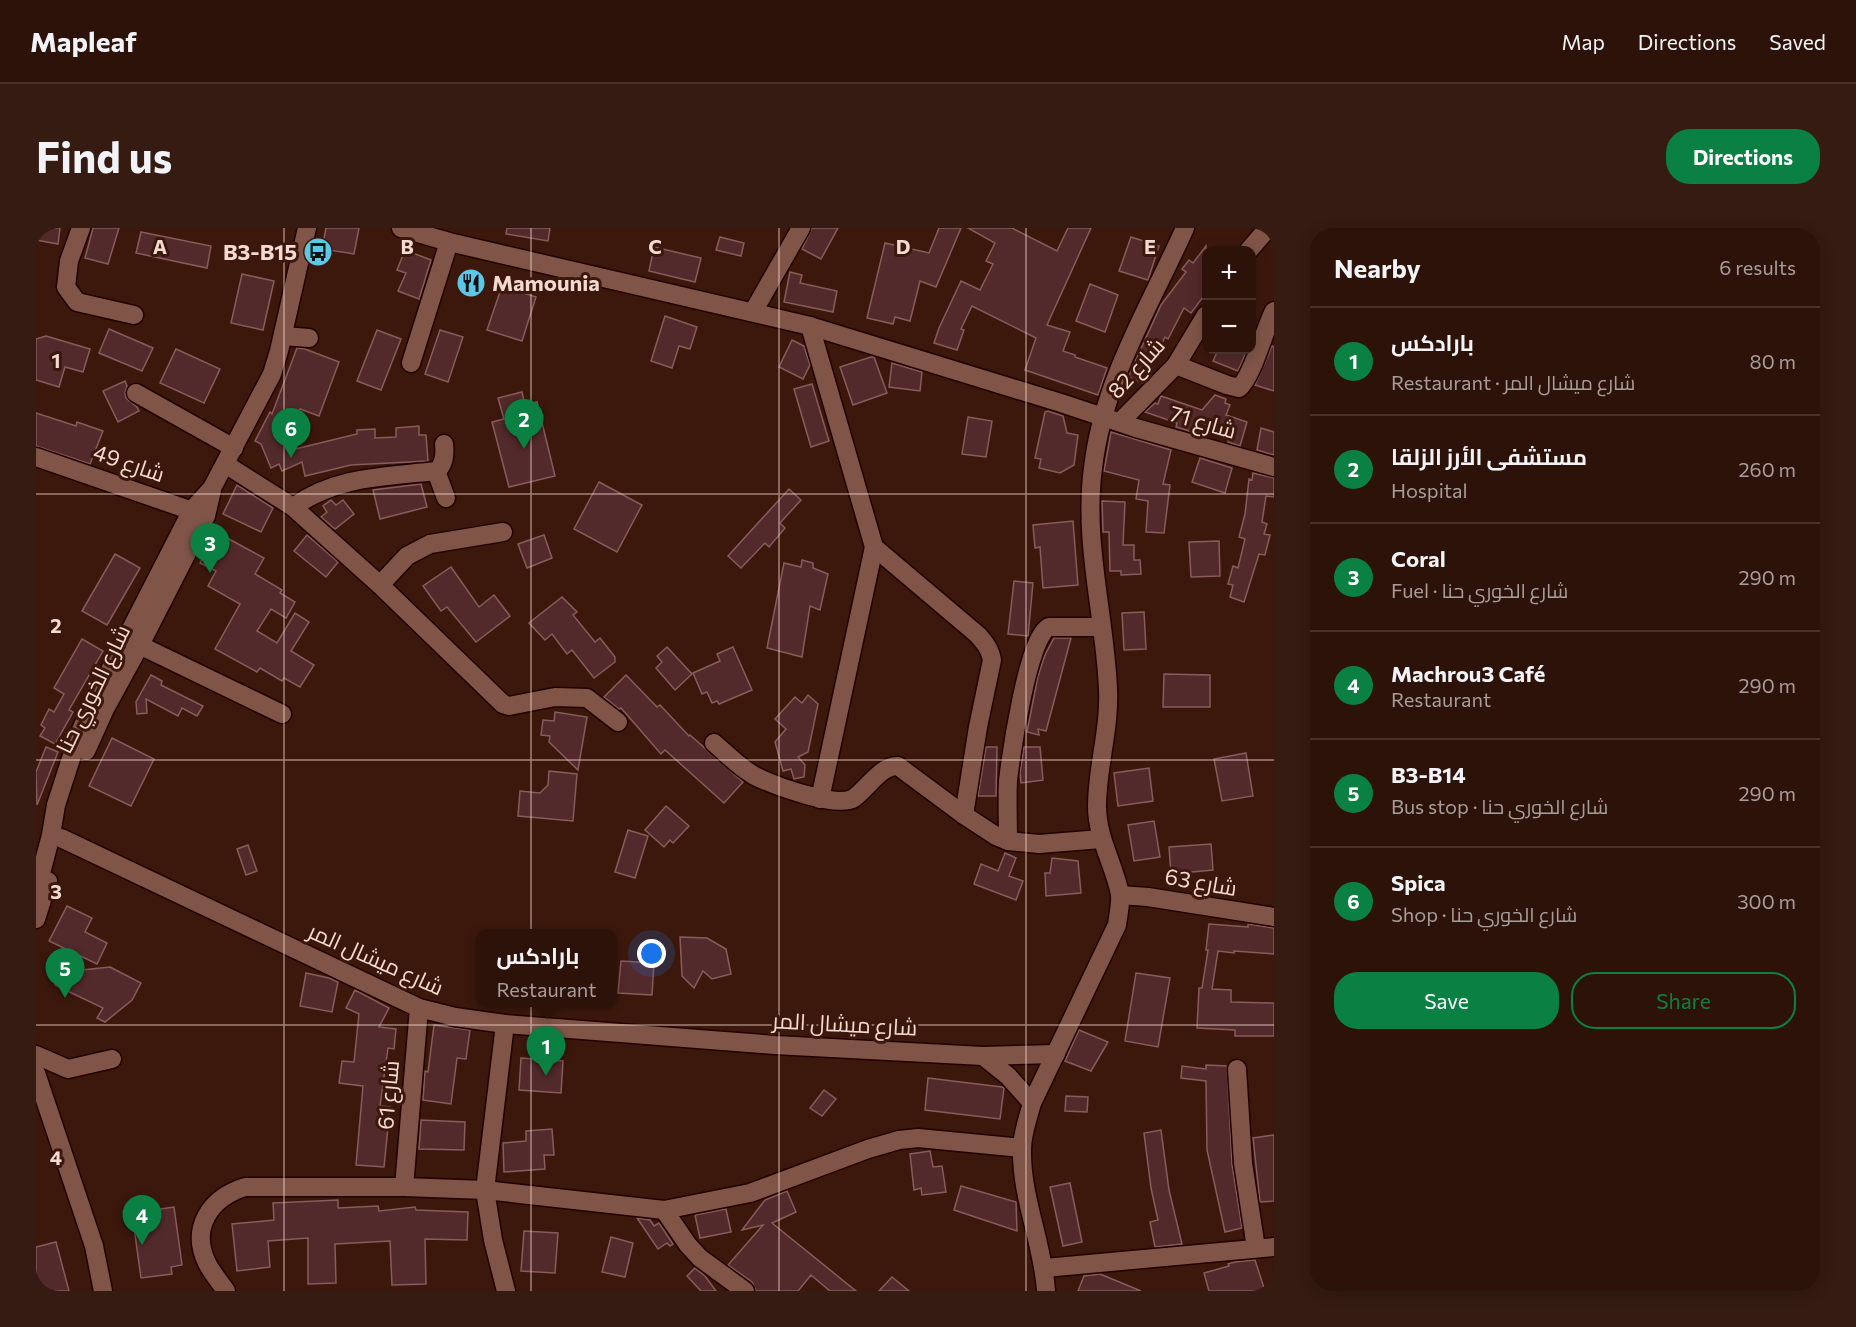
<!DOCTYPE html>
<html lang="en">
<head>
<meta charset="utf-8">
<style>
	body { margin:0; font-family:Commissioner,Cairo,sans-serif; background:#351b12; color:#f1f3f6 }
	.controls { position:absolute; right:18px; top:18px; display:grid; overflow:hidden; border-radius:12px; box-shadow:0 3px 15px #0003 }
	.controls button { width:54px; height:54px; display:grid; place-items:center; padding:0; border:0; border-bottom:2px solid #48322a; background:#2d1209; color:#f1f3f6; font:30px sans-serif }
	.you { position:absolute; left:616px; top:726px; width:21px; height:21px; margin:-15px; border:4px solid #fff; border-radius:50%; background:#1a73e8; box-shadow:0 0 0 9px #1a73e833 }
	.badge { display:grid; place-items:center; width:39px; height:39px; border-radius:50%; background:#0b8043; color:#fff; font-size:20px; font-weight:700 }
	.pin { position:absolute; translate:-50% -50px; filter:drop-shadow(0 2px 3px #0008) }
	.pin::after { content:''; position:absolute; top:32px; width:21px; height:18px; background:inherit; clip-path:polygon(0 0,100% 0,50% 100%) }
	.popup { position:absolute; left:440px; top:701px; width:141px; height:78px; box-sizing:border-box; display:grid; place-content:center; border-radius:12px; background:#2d1209; filter:drop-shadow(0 2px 4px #0005); font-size:20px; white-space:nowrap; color:#a79e9c }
	.popup b { font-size:22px; color:#f1f3f6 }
	.popup::after { content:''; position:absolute; left:50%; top:100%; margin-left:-12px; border:12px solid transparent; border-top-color:#2d1209 }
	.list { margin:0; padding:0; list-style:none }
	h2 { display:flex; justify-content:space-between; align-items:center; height:78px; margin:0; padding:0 24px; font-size:26px }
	h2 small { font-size:20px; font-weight:400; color:#a79e9c }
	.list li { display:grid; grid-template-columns:39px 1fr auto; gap:18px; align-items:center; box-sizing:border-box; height:108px; padding:0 24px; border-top:2px solid #48322a }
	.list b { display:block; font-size:22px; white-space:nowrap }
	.list p { margin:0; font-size:20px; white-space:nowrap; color:#a79e9c }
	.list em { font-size:20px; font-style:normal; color:#a79e9c }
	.actions { display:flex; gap:12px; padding:18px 24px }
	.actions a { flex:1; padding:14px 0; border:2px solid #0b8043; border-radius:24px; text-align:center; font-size:21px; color:#0b8043 }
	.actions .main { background:#0b8043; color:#fff }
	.map { position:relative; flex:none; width:1238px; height:1063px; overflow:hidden; border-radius:24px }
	header { display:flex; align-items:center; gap:36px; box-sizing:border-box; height:84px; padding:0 30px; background:#2d1209; border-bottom:2px solid #48322a }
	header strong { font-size:28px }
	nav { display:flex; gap:33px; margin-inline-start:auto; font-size:21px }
	.intro { display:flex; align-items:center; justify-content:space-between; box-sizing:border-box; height:144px; padding:0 36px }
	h1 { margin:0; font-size:42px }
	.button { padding:15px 27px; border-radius:24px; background:#0b8043; color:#fff; font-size:21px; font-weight:700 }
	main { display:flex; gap:36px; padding:0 36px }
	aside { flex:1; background:#2d1209; border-radius:24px; box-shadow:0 3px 15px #0003 }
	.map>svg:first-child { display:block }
	.building { fill:#532a2b; stroke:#895b5b; stroke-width:1.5 }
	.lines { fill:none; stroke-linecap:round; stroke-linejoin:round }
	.minor-casing { stroke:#210200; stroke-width:21 }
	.minor { stroke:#805548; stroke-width:18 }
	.grid { fill:none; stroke:#f4dad2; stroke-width:1.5; stroke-opacity:0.55 }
	.labels { text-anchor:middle; stroke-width:6; stroke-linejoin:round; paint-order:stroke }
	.poi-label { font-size:22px; font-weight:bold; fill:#f4dad2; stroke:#3c180c; text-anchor:end }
	.street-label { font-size:22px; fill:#f4dad2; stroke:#3c180c }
	.grid-label { font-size:20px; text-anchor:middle; font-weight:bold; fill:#f4dad2; stroke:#3c180c; stroke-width:6; stroke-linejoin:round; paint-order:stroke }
</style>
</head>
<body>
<header>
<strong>Mapleaf</strong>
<nav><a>Map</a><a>Directions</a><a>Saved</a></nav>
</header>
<div class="intro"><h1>Find us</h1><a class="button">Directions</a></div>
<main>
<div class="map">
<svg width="1238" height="1063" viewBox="0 0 1238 1063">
	<rect width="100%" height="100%" fill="#3c180c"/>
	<g class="building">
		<polygon points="0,0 24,0 22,16 0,12"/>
		<polygon points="57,0 83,0 72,36 49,30"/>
		<polygon points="290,0 323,0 318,26 286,21"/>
		<polygon points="471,0 514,0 512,13 470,6"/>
		<polygon points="776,0 802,0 785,31 766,21"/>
		<polygon points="903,0 925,0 900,59 884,53 874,93 859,89 857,96 831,90 849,15 893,25"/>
		<polygon points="932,0 976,0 1021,23 1032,0 1055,0 1011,97 1034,104 1027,123 1039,127 1039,129 1071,140 1062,167 989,142 1000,110 936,78 925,101 928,102 921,122 898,115 903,100 925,53 944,62 957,36 950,33 959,15"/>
		<polygon points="105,4 175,18 171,40 100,25"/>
		<polygon points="684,9 708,15 705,28 680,22"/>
		<polygon points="1095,9 1123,18 1112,52 1083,43"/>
		<polygon points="1170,18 1170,65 1155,85 1148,80 1132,111 1129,109 1107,155 1092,149 1125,77 1150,44 1146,41 1153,32 1157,35"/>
		<polygon points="618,19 665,30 659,54 613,43"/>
		<polygon points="369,22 395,32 383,71 362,63 370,45 361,42"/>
		<polygon points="754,44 766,47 764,55 801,63 797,84 748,74"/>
		<polygon points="206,46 238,53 227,102 195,95"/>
		<polygon points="1054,56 1082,67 1069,104 1040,93"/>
		<polygon points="466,58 500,69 486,113 451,102"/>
		<polygon points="629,88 661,99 654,121 643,118 636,140 615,133"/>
		<polygon points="73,101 117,120 106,143 63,125"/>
		<polygon points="341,102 365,111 345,162 321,153"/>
		<polygon points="404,102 427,109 412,154 389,146"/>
		<polygon points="10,108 54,121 47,144 29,139 23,159 0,152 0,111"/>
		<polygon points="756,112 768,118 774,137 767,151 743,139"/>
		<polygon points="1236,118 1238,119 1238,163 1219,157"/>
		<polygon points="261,120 269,121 303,134 283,188 264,181 252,204 259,221 321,206 321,202 339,201 339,210 360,209 360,200 383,198 383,207 390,207 392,233 315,237 269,248 266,234 246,243 243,236 235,240 225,216 219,213 234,184 236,186"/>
		<polygon points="140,121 184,141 168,175 124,155"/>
		<polygon points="1182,122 1211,122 1202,143 1177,133"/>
		<polygon points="835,129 838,129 851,165 817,177 804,139"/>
		<polygon points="856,135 886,144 884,163 853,159"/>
		<polygon points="89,153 91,158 89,165 90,170 101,179 103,183 82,194 67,163"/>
		<polygon points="776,156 793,213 775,219 758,161"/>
		<polygon points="486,164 489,177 501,174 519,248 473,259 456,194 468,191 462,170"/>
		<polygon points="1179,167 1190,171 1189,175 1194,177 1190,187 1211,194 1204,218 1192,214 1194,207 1160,192 1156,204 1140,199 1141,195 1109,184 1119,175 1122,176 1125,168 1166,182"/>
		<polygon points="1012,183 1027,188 1031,205 1042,207 1038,237 1024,245 1003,240 1005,231 999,230 1009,184"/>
		<polygon points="0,185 40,198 41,194 67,203 54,236 0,218"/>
		<polygon points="932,189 956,193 950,229 926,226"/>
		<polygon points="1225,200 1238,204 1238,227 1221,222"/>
		<polygon points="1075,204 1135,222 1127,256 1134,257 1128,305 1110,304 1112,273 1100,271 1103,252 1068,243"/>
		<polygon points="1164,230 1196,240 1189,265 1156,254"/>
		<polygon points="1217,245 1238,250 1238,269 1230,268 1226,294 1231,296 1228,306 1234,307 1229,327 1223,326 1208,374 1194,369 1197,357 1192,356 1197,338 1202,340 1209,311 1203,309 1209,286 1213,251 1216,252"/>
		<polygon points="563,254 606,277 581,324 538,301"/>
		<polygon points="385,256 391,279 344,291 337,262"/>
		<polygon points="201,257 237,280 225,304 187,286"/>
		<polygon points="753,261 765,272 744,295 749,300 733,319 729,315 705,340 692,328"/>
		<polygon points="295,272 300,277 307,272 318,286 299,301 285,289 291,284 287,278"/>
		<polygon points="1066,273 1089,274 1087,317 1098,317 1098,332 1104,332 1105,346 1085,347 1085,343 1074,343 1073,304 1067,304"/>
		<polygon points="1037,293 1042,357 1007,360 1004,319 999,320 997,297"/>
		<polygon points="271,307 302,334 290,349 258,323"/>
		<polygon points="508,307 516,330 491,340 482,316"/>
		<polygon points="191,310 228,330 219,346 246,362 244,365 259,374 250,390 235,381 221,403 241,415 259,385 273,394 255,423 278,437 264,459 248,450 246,453 224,440 221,444 179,421 204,376 172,358 180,343 164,335 176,313 186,319"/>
		<polygon points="1183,313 1184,348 1155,349 1153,314"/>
		<polygon points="79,326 104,340 71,397 46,383"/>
		<polygon points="766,332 777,335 777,340 792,346 784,382 774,378 766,429 731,420 748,335 765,339"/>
		<polygon points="415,339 443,379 458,367 474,388 440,414 411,379 405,383 387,358"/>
		<polygon points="978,353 997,355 992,408 972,406"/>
		<polygon points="526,369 541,384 537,387 559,414 564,410 579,429 579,434 558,450 536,422 531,426 516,406 509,412 493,395"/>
		<polygon points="1108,384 1110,421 1088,422 1086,385"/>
		<polygon points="1018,410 1035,410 1010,503 1002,501 1003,507 991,504 1002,448 1009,427"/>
		<polygon points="46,411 67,423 33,482 37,484 19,516 4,508 9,500 5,497 13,481 18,484 28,466 18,460"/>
		<polygon points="631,419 656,446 639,462 620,440 626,434 621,428"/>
		<polygon points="697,419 716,462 683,476 681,473 676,475 671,464 666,466 657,445 684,433 681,426"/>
		<polygon points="1128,446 1174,447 1174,479 1127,479"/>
		<polygon points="115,447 126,453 125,457 167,478 161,488 146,480 142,488 110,471 111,485 101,486 100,474"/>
		<polygon points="590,447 621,479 624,477 653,508 654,507 707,554 688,575 629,522 625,526 585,480 583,481 568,469"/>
		<polygon points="772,467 782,476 772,524 762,529 769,537 768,549 758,551 755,541 747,543 739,514 750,501 739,491 759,469 766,475"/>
		<polygon points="519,484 551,489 542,542 513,514 514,508 505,507 507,492 518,493"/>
		<polygon points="76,510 118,531 95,578 53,558"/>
		<polygon points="10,519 22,524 1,577 0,544"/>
		<polygon points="950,519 961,519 960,568 942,568"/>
		<polygon points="988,519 1004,519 1007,552 985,555 984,545"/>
		<polygon points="1210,525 1217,568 1186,573 1178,531"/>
		<polygon points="1113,540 1117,573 1082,578 1078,545"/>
		<polygon points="513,543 541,546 537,593 482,588 484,563 504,565 512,557"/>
		<polygon points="630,578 653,598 637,615 634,612 628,619 609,602"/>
		<polygon points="1118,593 1124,629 1098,633 1092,597"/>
		<polygon points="592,602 612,608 599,650 579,644"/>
		<polygon points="1175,616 1177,642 1135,646 1133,619"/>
		<polygon points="212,617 221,643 210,647 201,621"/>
		<polygon points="969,625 980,630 973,648 987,653 980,672 938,656 945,636 962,643"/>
		<polygon points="1016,630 1042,633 1045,665 1010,668 1009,645 1014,645"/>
		<polygon points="31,678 56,690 49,704 71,715 61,736 13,713"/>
		<polygon points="1173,696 1212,699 1212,696 1238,700 1238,726 1198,723 1198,725 1182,723 1176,761 1195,762 1195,774 1238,775 1238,808 1199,808 1199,802 1161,800 1163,760 1166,760 1172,722 1170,722"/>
		<polygon points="644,709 671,710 690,721 695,746 676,751 667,743 658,760 646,748"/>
		<polygon points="585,733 618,735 616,767 582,765"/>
		<polygon points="74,739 105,755 96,772 69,794 61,790 67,780 19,757 18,745"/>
		<polygon points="270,745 293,750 302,754 296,784 264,778"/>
		<polygon points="1100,745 1134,750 1122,819 1089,813"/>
		<polygon points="319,762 353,780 343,799 360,801 358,821 352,820 344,878 354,879 348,939 320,937 327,858 303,855 306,833 318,834 323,786 310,780"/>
		<polygon points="398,797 434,802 430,831 421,830 415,876 387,872 389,843 392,844"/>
		<polygon points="1043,802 1072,814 1055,843 1029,833"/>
		<polygon points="485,830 527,833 525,865 483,862"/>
		<polygon points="1170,837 1191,838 1196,936 1206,1000 1189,1004 1171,922 1170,853 1145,850 1146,838 1170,841"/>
		<polygon points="892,850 966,859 968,860 964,891 889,882"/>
		<polygon points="788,862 800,871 786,888 774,880"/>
		<polygon points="1030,868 1052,869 1051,884 1029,883"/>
		<polygon points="385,892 429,894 428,922 383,921"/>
		<polygon points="516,901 518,927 508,927 509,941 468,944 467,915 490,913 490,903"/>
		<polygon points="1125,902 1133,962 1146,1016 1119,1019 1114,994 1122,992 1115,960 1108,905"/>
		<polygon points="1238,907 1238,973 1224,974 1217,910"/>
		<polygon points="894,923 897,939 906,938 910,964 886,967 885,960 878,962 874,926"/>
		<polygon points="1034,955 1046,1014 1027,1018 1014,959"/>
		<polygon points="925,958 980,974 981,1003 918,982"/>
		<polygon points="751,963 760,984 736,995 820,1063 794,1063 775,1047 762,1063 720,1063 716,1054 692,1037 727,997 706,1002 729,972"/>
		<polygon points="302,972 302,980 342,978 343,983 379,979 380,982 432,984 431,1012 389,1011 390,1056 356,1057 354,1013 299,1016 300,1055 272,1056 272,1010 232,1013 234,1039 201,1043 196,996 238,992 237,975"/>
		<polygon points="138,979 146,1037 135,1039 136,1046 105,1050 96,985"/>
		<polygon points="690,981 695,1004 664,1010 659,987"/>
		<polygon points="601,990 614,992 618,998 623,995 637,1016 634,1018 631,1015 622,1021"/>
		<polygon points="488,1003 522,1005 519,1045 485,1043"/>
		<polygon points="575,1009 597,1015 589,1049 566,1044"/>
		<polygon points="20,1014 33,1063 0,1063 0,1019"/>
		<polygon points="1219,1032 1229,1063 1173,1063 1168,1045 1193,1038 1192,1036 1199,1034"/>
		<polygon points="659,1040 669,1048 680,1063 665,1063 651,1048"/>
		<polygon points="1064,1046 1105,1063 1042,1063 1048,1048"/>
		<polygon points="856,1049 873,1063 843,1063"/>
	</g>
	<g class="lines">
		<g class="minor-casing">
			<g id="minor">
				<polyline points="45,0 33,33 30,59 41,74 98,87"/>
				<polyline points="365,0 413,14 774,98 1025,175 1100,200 1238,239"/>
				<polyline points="1213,22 1232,0"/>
				<polyline points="717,84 765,0"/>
				<path d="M774 98 838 319 942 407C949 415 954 421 956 432L942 499 928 587"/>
				<polyline points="247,108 273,110"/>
				<polyline points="375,135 413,14"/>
				<path d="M1140 137 1191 157 1203 160C1217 148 1228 102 1238 83"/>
				<polyline points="100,165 198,220"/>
				<polyline points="1084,194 1140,137 1170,87"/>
				<polyline points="0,229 165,286"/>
				<polyline points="189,236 257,279 344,357 467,476 473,478 519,469 551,470 582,494"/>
				<polyline points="400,243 410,270"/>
				<path d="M257 279C301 248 348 249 400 243 409 237 409 225 408 216"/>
				<polyline points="344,357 371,328 394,316 467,304"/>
				<polyline points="95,413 246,486"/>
				<path d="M678 515C691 526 706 542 721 549 740 558 802 581 818 570 831 561 845 537 862 538L928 587 960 608 972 613 1003 616 1065 611"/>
				<polyline points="50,523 69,481 104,417 170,288 176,262"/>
				<polyline points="784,571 838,319"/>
				<polyline points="25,610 383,780 419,789 469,796 739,817 947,828 1020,826"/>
				<path d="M972 613C972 593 971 572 972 553 975 527 992 408 1013 399H1065"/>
				<polyline points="0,664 15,607 20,577 42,509 58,473 156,282 176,260 236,146 243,123 271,0"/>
				<polyline points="1084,667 1112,669 1238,689"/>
				<polyline points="0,691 12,653"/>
				<polyline points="469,796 449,962 457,1012 470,1063"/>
				<polyline points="0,827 32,841 76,831"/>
				<polyline points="947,828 972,848 996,875"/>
				<polyline points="1201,841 1207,935 1220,1020"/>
				<polyline points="0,845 58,1018 67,1063"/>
				<polyline points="368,959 383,780"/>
				<polyline points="628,982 652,1017 664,1030 709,1063"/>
				<polyline points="1009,1040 1238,1019"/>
				<path d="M190 1063C184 1054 176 1045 171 1035 154 1000 174 970 209 959H368L449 962 628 982 714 965 832 921 863 912 882 910 986 920"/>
				<path d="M1010 1063C1007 1015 985 970 986 921 986 906 992 890 996 875L1081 697C1082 688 1085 676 1084 666 1078 636 1061 610 1061 578 1061 539 1074 501 1072 461 1069 388 1047 314 1057 240 1067 153 1114 78 1149 0"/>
			</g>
		</g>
		<use href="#minor" class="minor"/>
	</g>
	<path class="grid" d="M248 0V1063M495 0V1063M743 0V1063M990 0V1063M0 266H1238M0 532H1238M0 797H1238"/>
	<defs>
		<g id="bus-disc" transform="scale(1.5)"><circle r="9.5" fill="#5ac8e6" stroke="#3c180c"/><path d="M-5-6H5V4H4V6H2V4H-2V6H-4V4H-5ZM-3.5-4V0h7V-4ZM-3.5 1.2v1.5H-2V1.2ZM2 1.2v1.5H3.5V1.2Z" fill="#111"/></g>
		<g id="restaurant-disc" transform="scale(1.5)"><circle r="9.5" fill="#5ac8e6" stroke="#3c180c"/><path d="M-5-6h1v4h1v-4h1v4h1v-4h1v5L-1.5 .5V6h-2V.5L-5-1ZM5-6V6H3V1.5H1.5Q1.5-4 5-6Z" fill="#111"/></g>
	</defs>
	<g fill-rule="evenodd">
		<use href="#bus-disc" x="282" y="24"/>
		<use href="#restaurant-disc" x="435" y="55"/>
	</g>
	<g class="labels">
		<g class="poi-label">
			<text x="261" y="32">B3-B15</text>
			<text x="456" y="63" text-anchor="start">Mamounia</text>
		</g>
		<g class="street-label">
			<text transform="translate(1100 140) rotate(-48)" y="8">شارع 82</text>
			<text transform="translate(1167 194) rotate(16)" y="8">شارع 71</text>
			<text transform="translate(93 235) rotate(19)" y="8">شارع 49</text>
			<text transform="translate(57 461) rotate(-64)" y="8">شارع الخوري حنا</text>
			<text transform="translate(1165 654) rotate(10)" y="8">شارع 63</text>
			<text transform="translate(340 731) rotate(24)" y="8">شارع ميشال المر</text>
			<text transform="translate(809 796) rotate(3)" y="8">شارع ميشال المر</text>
			<text transform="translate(352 867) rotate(-85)" y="8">شارع 61</text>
		</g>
	</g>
	<g class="grid-label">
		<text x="124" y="26">A</text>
		<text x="371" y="26">B</text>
		<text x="619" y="26">C</text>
		<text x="867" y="26">D</text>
		<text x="1114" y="26">E</text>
		<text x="20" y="140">1</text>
		<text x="20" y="405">2</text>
		<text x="20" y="671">3</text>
		<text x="20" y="937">4</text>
	</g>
</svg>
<div class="controls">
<button>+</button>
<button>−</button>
</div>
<div class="you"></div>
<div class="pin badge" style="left:510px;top:848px">1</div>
<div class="popup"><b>بارادكس</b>Restaurant</div>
<div class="pin badge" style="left:488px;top:221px">2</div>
<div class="pin badge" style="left:174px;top:345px">3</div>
<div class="pin badge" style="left:106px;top:1017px">4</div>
<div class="pin badge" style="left:29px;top:770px">5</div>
<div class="pin badge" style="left:255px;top:230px">6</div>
</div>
<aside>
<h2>Nearby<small>6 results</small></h2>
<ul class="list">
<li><span class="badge">1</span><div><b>بارادكس</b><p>Restaurant · شارع ميشال المر</p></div><em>80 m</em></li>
<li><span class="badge">2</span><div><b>مستشفى الأرز الزلقا</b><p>Hospital</p></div><em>260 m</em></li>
<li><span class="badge">3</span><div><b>Coral</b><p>Fuel · شارع الخوري حنا</p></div><em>290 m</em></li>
<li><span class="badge">4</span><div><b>Machrou3 Café</b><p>Restaurant</p></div><em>290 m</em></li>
<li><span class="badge">5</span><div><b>B3-B14</b><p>Bus stop · شارع الخوري حنا</p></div><em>290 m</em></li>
<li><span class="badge">6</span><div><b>Spica</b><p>Shop · شارع الخوري حنا</p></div><em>300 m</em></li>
</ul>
<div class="actions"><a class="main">Save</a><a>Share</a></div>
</aside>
</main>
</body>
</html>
